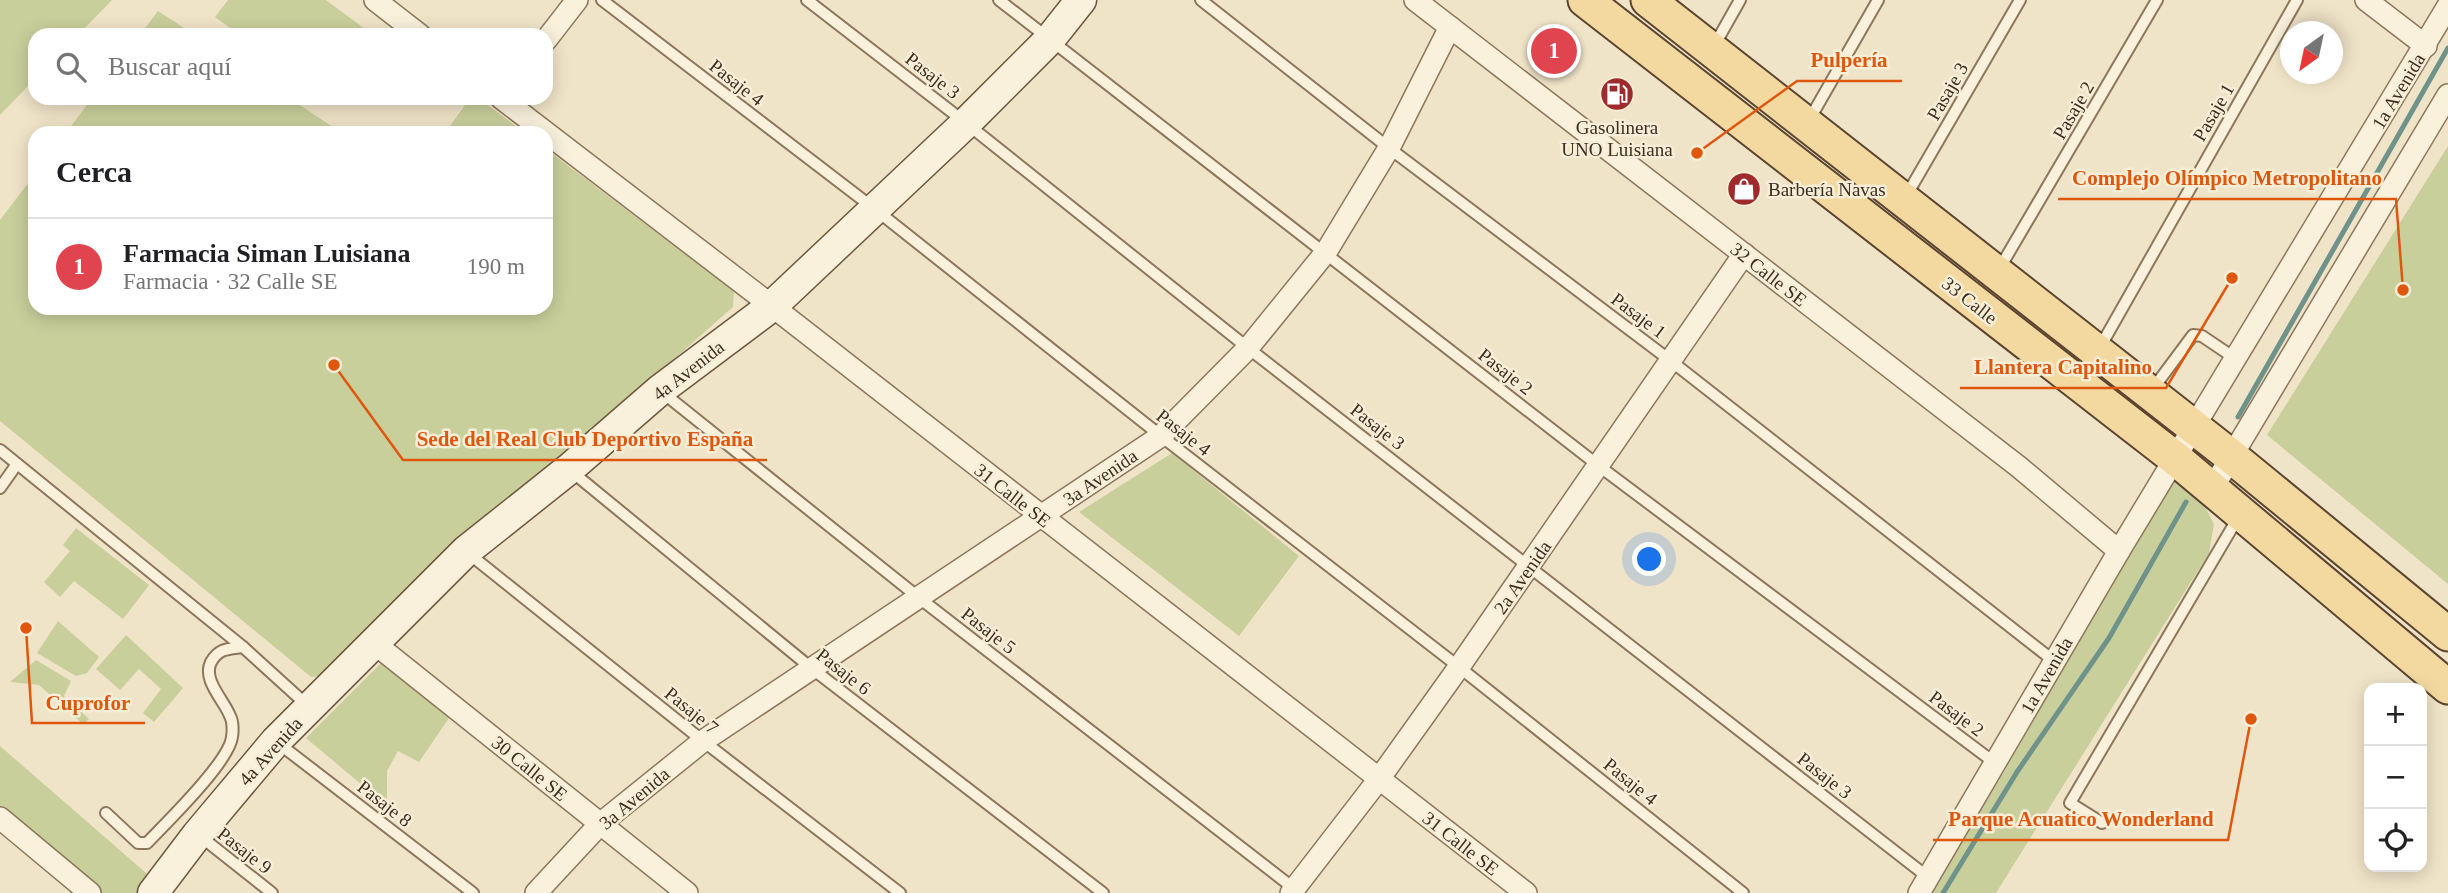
<!DOCTYPE html>
<html lang="es">
<head>
<meta charset="utf-8">
<style>
	body { margin:0; font-family:"Times New Roman",serif; background:#f6f6f6; color:#202124 }
	.controls { position:absolute; right:21px; bottom:21px; display:grid; overflow:hidden; border-radius:14px; box-shadow:0 4px 18px #0003 }
	.controls button { width:63px; height:63px; display:grid; place-items:center; padding:0; border:0; border-bottom:2px solid #e0e0e0; background:#fff; color:#202124; font:35px sans-serif }
	.compass { position:absolute; left:2280px; top:21px; width:63px; height:63px; border-radius:50%; background:#fff; box-shadow:0 4px 18px #0003; rotate:213deg }
	.you { position:absolute; left:1650px; top:560px; width:24px; height:24px; margin:-18px; border:5px solid #fff; border-radius:50%; background:#1a73e8; box-shadow:0 0 0 10px #1a73e833 }
	.badge { display:grid; place-items:center; width:46px; height:46px; border-radius:50%; background:#9e2a2b; color:#fff; font-size:23px; font-weight:700 }
	.pin { position:absolute; translate:-50% -50%; border:4px solid #fff; box-shadow:0 2px 7px #0006 }
	.list { margin:0; padding:0; list-style:none }
	h2 { display:flex; justify-content:space-between; align-items:center; height:91px; margin:0; padding:0 28px; font-size:30px }
	h2 small { font-size:23px; font-weight:400; color:#757577 }
	.list li { display:grid; grid-template-columns:46px 1fr auto; gap:21px; align-items:center; box-sizing:border-box; height:98px; padding:0 28px; border-top:2px solid #e0e0e0 }
	.list b { display:block; font-size:26px; white-space:nowrap }
	.list p { margin:0; font-size:23px; white-space:nowrap; color:#757577 }
	.list em { font-size:23px; font-style:normal; color:#757577 }
	.icon { flex:none; width:38px; height:38px; fill:none; stroke:currentColor; stroke-width:2; stroke-linecap:round; stroke-linejoin:round }
	.map { position:relative; flex:none; width:2448px; height:893px; overflow:hidden }
	.search { position:absolute; background:#fff; box-shadow:0 4px 18px #0003; left:28px; top:28px; width:525px; height:77px; display:flex; align-items:center; gap:18px; box-sizing:border-box; padding:0 24px; border-radius:21px; color:#757577; font-size:26px }
	.panel { position:absolute; background:#fff; box-shadow:0 4px 18px #0003; left:28px; top:126px; width:525px; height:189px; border-radius:21px }
	.map>svg:first-child { display:block }
	.green { fill:#c9cf9b }
	.lines { fill:none; stroke-linecap:round; stroke-linejoin:round }
	.stream { stroke:#6f938a; stroke-width:5 }
	.lane-casing { stroke:#8d765c; stroke-width:14 }
	.street-casing { stroke:#8d765c; stroke-width:24 }
	.secondary-casing { stroke:#6f573f; stroke-width:33 }
	.primary-casing { stroke:#5b4430; stroke-width:37 }
	.lane { stroke:#faf1dc; stroke-width:10 }
	.street { stroke:#faf1dc; stroke-width:21 }
	.secondary { stroke:#faf1dc; stroke-width:30 }
	.primary { stroke:#f3d9a0; stroke-width:33 }
	.labels { text-anchor:middle; stroke-width:5; stroke-linejoin:round; paint-order:stroke }
	.street-label { font-size:19px; fill:#3d2e20; stroke:#f7eed8 }
	.poi-label { font-size:19px; fill:#3d2e20; stroke:#f7eed8 }
	.leader { fill:none; stroke:#df570d; stroke-width:2.5 }
	.callout-dot { fill:#df570d; stroke:#f7eed8; stroke-width:2.5 }
	.callout-label { font-size:21px; text-anchor:middle; font-weight:bold; fill:#df570d; stroke:#f7eed8; stroke-width:5; stroke-linejoin:round; paint-order:stroke }
</style>
</head>
<body>
<div class="map">
<svg width="2448" height="893" viewBox="0 0 2448 893">
	<rect width="100%" height="100%" fill="#f0e4c8"/>
	<g class="green">
		<polygon points="0,0 112,0 78,35 35,35 35,79 0,115"/>
		<polygon points="228,0 326,0 373,35 240,35 215,17"/>
		<polygon points="158,11 195,35 140,35"/>
		<polygon points="92,98 289,98 342,133 66,133"/>
		<polygon points="470,98 478,98 525,133 445,133"/>
		<polygon points="2448,146 2448,584 2267,435"/>
		<polygon points="546,149 734,291 733,307 364,632 320,676 311,677 0,421 0,220 35,174 35,308 546,308"/>
		<polygon points="1172,453 1299,556 1239,636 1079,512"/>
		<polygon points="2179,473 2198,493 2214,524 2209,553 1996,893 1930,893 2004,772 2140,529"/>
		<polygon points="76,528 149,585 123,619 74,581 60,597 44,582 70,551 63,545"/>
		<polygon points="58,621 99,657 87,673 76,676 37,653"/>
		<polygon points="126,635 183,688 154,722 143,713 161,689 139,669 120,690 96,669"/>
		<polygon points="36,660 71,681 64,696 89,719 83,724 39,685 10,682"/>
		<polygon points="383,661 449,718 419,762 398,751 387,771 387,806 306,738"/>
		<polygon points="0,746 161,886 155,893 100,893 0,806"/>
	</g>
	<g class="lines">
		<g class="stream">
			<polyline points="2238,417 2448,48"/>
			<polyline points="1943,893 2017,772 2109,638 2186,502"/>
		</g>
		<g class="lane-casing">
			<g id="lane">
				<polyline points="602,0 876,210 1161,436 1459,667 1743,893"/>
				<polyline points="807,0 966,123 1248,348 1929,878"/>
				<polyline points="999,0 1599,466 1995,763"/>
				<polyline points="1201,0 1389,148 1671,361 2054,661"/>
				<polyline points="1714,46 1740,0"/>
				<polyline points="1808,122 1878,0"/>
				<polyline points="1905,198 2020,0"/>
				<polyline points="1998,271 2157,0"/>
				<polyline points="2099,349 2297,0"/>
				<polyline points="2152,390 2193,335 2202,336 2236,359"/>
				<polyline points="662,392 918,597 1296,890"/>
				<polyline points="0,450 243,647"/>
				<polyline points="571,471 810,667 1103,893"/>
				<polyline points="0,488 17,464"/>
				<polyline points="468,553 703,741 900,893"/>
				<polyline points="278,743 473,893"/>
				<path d="M106 813 138 843H147C166 823 229 762 232 737 233 731 233 721 230 716 224 700 202 680 211 662 219 648 228 649 243 647L308 706"/>
				<polyline points="2102,823 2070,803 2239,516"/>
				<polyline points="200,836 272,893"/>
			</g>
		</g>
		<g class="street-casing">
			<g id="street">
				<polyline points="375,0 420,35"/>
				<polyline points="1415,0 2019,467 2119,551"/>
				<polyline points="2366,0 2426,46"/>
				<polyline points="546,40 577,0"/>
				<polyline points="501,98 772,306 1526,893"/>
				<polyline points="2212,489 2448,95"/>
				<polyline points="374,643 687,893"/>
				<polyline points="0,818 90,893"/>
				<polyline points="536,893 600,824 703,741 1161,436 1248,348 1326,252 1389,148 1450,27"/>
				<polyline points="1291,893 1379,779 1459,667 1744,254"/>
				<polyline points="1919,893 2119,551 2448,6"/>
			</g>
		</g>
		<g class="secondary-casing">
			<polyline id="secondary" points="153,893 197,835 276,741 466,551 569,469 660,390 772,306 966,123 1050,39 1081,0"/>
		</g>
		<g class="primary-casing">
			<g id="primary">
				<polyline points="1585,0 2176,459 2448,687"/>
				<polyline points="1648,0 2232,457 2448,634"/>
			</g>
		</g>
		<use href="#lane" class="lane"/>
		<use href="#street" class="street"/>
		<use href="#secondary" class="secondary"/>
		<use href="#primary" class="primary"/>
	</g>
	<defs>
		<g id="fuel-disc" transform="scale(1.75)"><circle r="9.5" fill="#9e2a2b" stroke="#f7eed8"/><path d="M-5.5-6h7V0h2V4h1.3V-2.5L3-4.5l.8-.8L6-3V5H2.5V1h-1V6h-7ZM-4.2-4.7v3.2H.2V-4.7Z" fill="#fff"/></g>
		<g id="shop-disc" transform="scale(1.75)"><circle r="9.5" fill="#9e2a2b" stroke="#f7eed8"/><path d="M-5-2.5h2.3a2.7 3.5 0 0 1 5.4 0H5L5.5 6h-11ZM-1.5-2.5h3a1.5 2.3 0 0 0-3 0Z" fill="#fff"/></g>
	</defs>
	<g fill-rule="evenodd">
		<use href="#fuel-disc" x="1617" y="94"/>
		<use href="#shop-disc" x="1744" y="189"/>
	</g>
	<g class="labels">
		<g class="street-label">
			<text transform="translate(933 75) rotate(38)" y="7">Pasaje 3</text>
			<text transform="translate(737 82) rotate(38)" y="7">Pasaje 4</text>
			<text transform="translate(1947 91) rotate(-60)" y="7">Pasaje 3</text>
			<text transform="translate(2398 91) rotate(-59)" y="7">1a Avenida</text>
			<text transform="translate(2073 110) rotate(-60)" y="7">Pasaje 2</text>
			<text transform="translate(2213 112) rotate(-60)" y="7">Pasaje 1</text>
			<text transform="translate(1769 274) rotate(38)" y="7">32 Calle SE</text>
			<text transform="translate(1970 300) rotate(38)" y="7">33 Calle</text>
			<text transform="translate(1639 315) rotate(37)" y="7">Pasaje 1</text>
			<text transform="translate(688 370) rotate(-38)" y="7">4a Avenida</text>
			<text transform="translate(1506 371) rotate(38)" y="7">Pasaje 2</text>
			<text transform="translate(1378 426) rotate(38)" y="7">Pasaje 3</text>
			<text transform="translate(1184 432) rotate(38)" y="7">Pasaje 4</text>
			<text transform="translate(1100 477) rotate(-34)" y="7">3a Avenida</text>
			<text transform="translate(1013 495) rotate(38)" y="7">31 Calle SE</text>
			<text transform="translate(1522 577) rotate(-55)" y="7">2a Avenida</text>
			<text transform="translate(989 630) rotate(38)" y="7">Pasaje 5</text>
			<text transform="translate(844 671) rotate(38)" y="7">Pasaje 6</text>
			<text transform="translate(2046 675) rotate(-60)" y="7">1a Avenida</text>
			<text transform="translate(692 710) rotate(39)" y="7">Pasaje 7</text>
			<text transform="translate(1957 713) rotate(37)" y="7">Pasaje 2</text>
			<text transform="translate(270 751) rotate(-48)" y="7">4a Avenida</text>
			<text transform="translate(530 768) rotate(39)" y="7">30 Calle SE</text>
			<text transform="translate(1825 775) rotate(38)" y="7">Pasaje 3</text>
			<text transform="translate(1631 781) rotate(39)" y="7">Pasaje 4</text>
			<text transform="translate(634 798) rotate(-40)" y="7">3a Avenida</text>
			<text transform="translate(385 803) rotate(38)" y="7">Pasaje 8</text>
			<text transform="translate(1461 843) rotate(38)" y="7">31 Calle SE</text>
			<text transform="translate(245 850) rotate(38)" y="7">Pasaje 9</text>
		</g>
		<g class="poi-label">
			<text x="1617" y="134">Gasolinera<tspan x="1617" dy="22">UNO Luisiana</tspan></text>
			<text x="1768" y="196" text-anchor="start">Barbería Navas</text>
		</g>
	</g>
	<path class="leader" d="M1697 153L1797 81H1902M2403 290L2396 199H2058M2232 278L2166 388H1960M334 365L403 460H767M26 628L32 723H145M2251 719L2228 840H1933"/>
	<g class="callout-dot">
		<circle cx="1697" cy="153" r="7"/>
		<circle cx="2403" cy="290" r="7"/>
		<circle cx="2232" cy="278" r="7"/>
		<circle cx="334" cy="365" r="7"/>
		<circle cx="26" cy="628" r="7"/>
		<circle cx="2251" cy="719" r="7"/>
	</g>
	<g class="callout-label">
		<text x="1849" y="67">Pulpería</text>
		<text x="2227" y="185">Complejo Olímpico Metropolitano</text>
		<text x="2063" y="374">Llantera Capitalino</text>
		<text x="585" y="446">Sede del Real Club Deportivo España</text>
		<text x="88" y="710">Cuprofor</text>
		<text x="2081" y="826">Parque Acuatico Wonderland</text>
	</g>
</svg>
<div class="controls">
<button>+</button>
<button>−</button>
<button><svg class="icon" aria-label="locate" viewBox="0 0 24 24"><circle cx="12" cy="12" r="6"/><path d="M12 2v4M12 18v4M2 12h4M18 12h4"/></svg></button>
</div>
<svg class="compass" viewBox="-18 -18 36 36"><path d="M0-13l5 13h-10z" fill="#e53935"/><path d="M0 13l5-13h-10z" fill="#757577"/></svg>
<div class="you"></div>
<div class="pin badge" style="left:1554px;top:51px;background:#e0444e">1</div>
<div class="search"><svg class="icon" aria-label="search" viewBox="0 0 24 24"><circle cx="10" cy="10" r="6"/><path d="M15 15l6 6"/></svg>Buscar aquí</div>
<section class="panel">
<h2>Cerca<small></small></h2>
<ul class="list">
<li><span class="badge" style="background:#e0444e">1</span><div><b>Farmacia Siman Luisiana</b><p>Farmacia · 32 Calle SE</p></div><em>190 m</em></li>
</ul>
</section>
</div>
</body>
</html>
